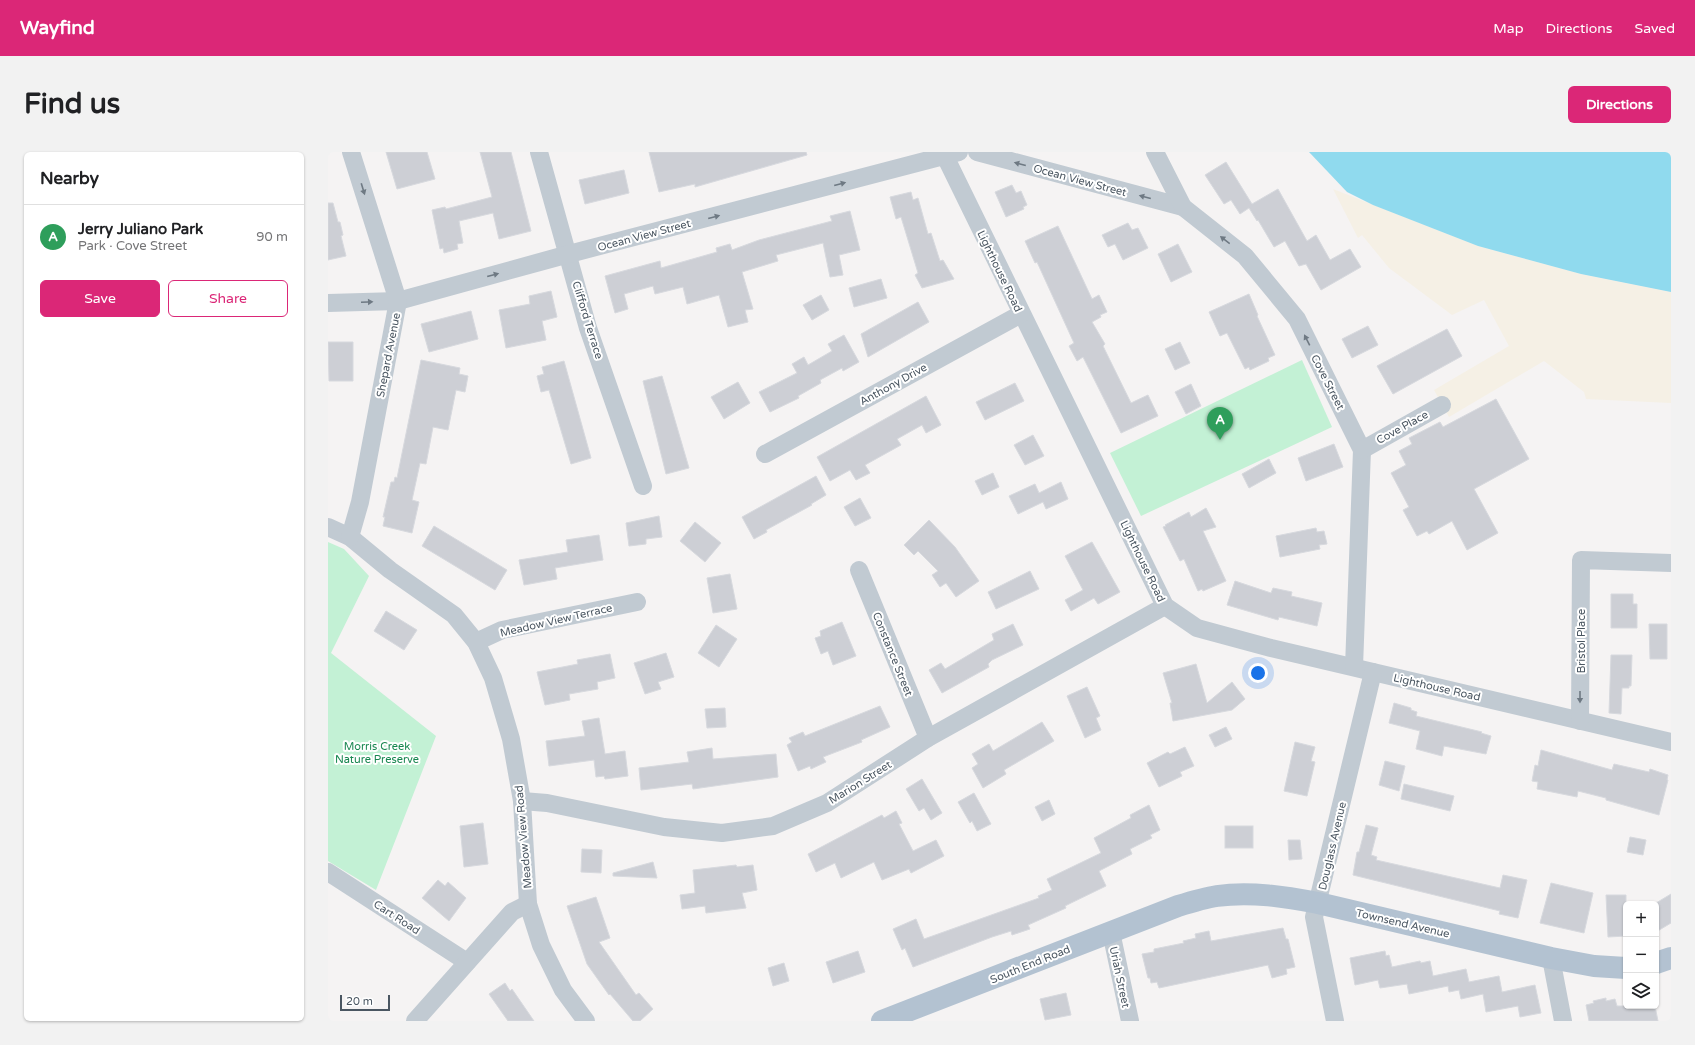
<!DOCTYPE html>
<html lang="en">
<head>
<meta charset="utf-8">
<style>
	body { margin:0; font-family:"Varela Round",sans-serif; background:#f2f2f2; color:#202124 }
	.controls { position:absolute; right:12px; bottom:12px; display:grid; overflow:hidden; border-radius:6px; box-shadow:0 1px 3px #0004 }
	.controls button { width:36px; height:36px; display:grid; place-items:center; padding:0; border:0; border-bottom:1px solid #e0e0e0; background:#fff; color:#202124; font:20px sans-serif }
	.scale { position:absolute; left:12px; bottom:10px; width:50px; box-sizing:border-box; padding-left:4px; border:2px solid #4a5661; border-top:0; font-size:11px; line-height:14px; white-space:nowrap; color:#4a5661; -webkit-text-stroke:3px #fff; paint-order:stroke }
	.you { position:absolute; left:930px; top:521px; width:14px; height:14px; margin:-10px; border:3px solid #fff; border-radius:50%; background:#1a73e8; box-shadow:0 0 0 6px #1a73e833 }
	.badge { display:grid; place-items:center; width:26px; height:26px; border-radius:50%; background:#db2777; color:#fff; font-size:13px; font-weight:700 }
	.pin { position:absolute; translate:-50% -33px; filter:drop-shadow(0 1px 2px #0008) }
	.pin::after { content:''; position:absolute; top:21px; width:14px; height:12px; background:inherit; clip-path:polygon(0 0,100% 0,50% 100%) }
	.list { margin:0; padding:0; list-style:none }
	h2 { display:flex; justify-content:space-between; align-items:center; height:52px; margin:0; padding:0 16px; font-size:17px }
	h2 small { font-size:13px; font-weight:400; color:#757577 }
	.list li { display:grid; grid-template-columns:26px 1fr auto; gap:12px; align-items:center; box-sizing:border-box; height:64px; padding:0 16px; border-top:1px solid #e0e0e0 }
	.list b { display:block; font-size:15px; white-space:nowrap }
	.list p { margin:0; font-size:13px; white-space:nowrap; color:#757577 }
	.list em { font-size:13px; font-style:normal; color:#757577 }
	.actions { display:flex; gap:8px; padding:12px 16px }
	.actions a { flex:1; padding:9px 0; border:1px solid #db2777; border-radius:6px; text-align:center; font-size:14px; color:#db2777 }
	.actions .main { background:#db2777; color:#fff }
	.icon { flex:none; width:22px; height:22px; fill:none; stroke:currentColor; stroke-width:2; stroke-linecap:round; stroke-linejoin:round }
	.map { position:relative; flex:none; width:1343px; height:869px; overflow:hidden; border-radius:6px }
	header { display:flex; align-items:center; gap:24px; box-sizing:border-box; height:56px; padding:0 20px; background:#db2777; color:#fff }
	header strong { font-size:19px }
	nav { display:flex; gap:22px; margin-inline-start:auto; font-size:14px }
	.intro { display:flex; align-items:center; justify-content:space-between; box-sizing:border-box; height:96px; padding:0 24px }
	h1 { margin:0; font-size:28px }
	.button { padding:10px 18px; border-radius:6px; background:#db2777; color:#fff; font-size:14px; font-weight:700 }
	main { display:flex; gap:24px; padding:0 24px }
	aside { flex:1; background:#fff; border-radius:6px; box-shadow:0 1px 3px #0004 }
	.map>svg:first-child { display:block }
	.green { fill:#c3f1d5 }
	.sand { fill:#f5f0e5 }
	.water { fill:#90daee }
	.building { fill:#cdcfd5; stroke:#d7d9de }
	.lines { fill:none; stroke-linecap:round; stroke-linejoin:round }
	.minor { stroke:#c1cad2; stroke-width:18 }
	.major { stroke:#b3c2d1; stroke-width:22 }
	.oneway { fill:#6e7983 }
	.labels { text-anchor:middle; stroke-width:4; stroke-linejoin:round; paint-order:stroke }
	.street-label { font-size:11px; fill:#4a5661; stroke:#fff }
	.park-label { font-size:11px; fill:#17864f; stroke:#fff }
</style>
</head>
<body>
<header>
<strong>Wayfind</strong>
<nav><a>Map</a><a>Directions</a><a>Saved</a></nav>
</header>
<div class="intro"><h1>Find us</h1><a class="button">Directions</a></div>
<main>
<aside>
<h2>Nearby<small></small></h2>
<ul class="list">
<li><span class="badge" style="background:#2e9e5b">A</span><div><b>Jerry Juliano Park</b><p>Park · Cove Street</p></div><em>90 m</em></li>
</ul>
<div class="actions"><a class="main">Save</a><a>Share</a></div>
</aside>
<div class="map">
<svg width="1343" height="869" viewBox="0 0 1343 869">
	<rect width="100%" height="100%" fill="#f5f3f3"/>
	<g class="green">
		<polygon points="974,208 1004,275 813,364 782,301"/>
		<polygon points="0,390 16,397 41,424 3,501 108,584 48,738 0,709"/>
	</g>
	<polygon class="sand" points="1005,37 1150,94 1253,122 1343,140 1343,251 1258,247 1256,240 1216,209 1121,265 1106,238 1181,194 1156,148 1124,163 1061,116 1034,83 1030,86"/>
	<polygon class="water" points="981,0 1343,0 1343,140 1253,122 1150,94 1045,53 1019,40"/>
	<g class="building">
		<polygon points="58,0 99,0 107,27 69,37"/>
		<polygon points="152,0 183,0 203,79 171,87 165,61 131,69 135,91 129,92 130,97 116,101 115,96 112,97 104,58 117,55 118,57 164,45"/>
		<polygon points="321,0 478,0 479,3 367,35 367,32 331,40"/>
		<polygon points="898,10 924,52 950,37 979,89 988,83 1002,108 1022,97 1033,115 993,138 978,112 971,114 957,89 946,95 930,68 929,69 921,56 912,62 903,48 896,52 877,23"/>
		<polygon points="296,18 301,41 257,52 251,28"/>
		<polygon points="684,33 688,41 693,39 699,53 695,55 696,57 678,65 667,40"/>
		<polygon points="583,40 585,48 590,46 600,82 603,81 612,109 615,108 626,127 594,136 587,123 590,121 573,65 568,67 562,45"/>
		<polygon points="0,51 5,51 10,70 12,70 15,83 13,84 18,104 0,108"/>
		<polygon points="522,59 532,98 511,103 515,123 502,125 495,91 448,103 450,109 414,120 425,157 417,158 420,170 400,175 391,143 359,152 355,135 327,142 325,134 296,142 300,157 287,161 277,124 332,109 333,116 389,100 388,96 402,92 404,98 431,88 504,69 502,64"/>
		<polygon points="800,71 804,78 810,76 820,96 795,108 787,92 780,95 774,83"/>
		<polygon points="730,74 764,147 771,143 779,160 772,163 773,165 764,170 777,192 775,194 803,251 820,243 830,264 793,281 755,205 749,209 741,194 746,191 709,110 707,111 697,89"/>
		<polygon points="850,92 864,120 843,130 830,102"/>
		<polygon points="553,127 559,146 526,155 521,136"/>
		<polygon points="223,139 229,165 214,169 218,188 178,196 171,158 202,152 201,144"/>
		<polygon points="921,142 930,163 929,164 947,203 940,206 941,209 922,218 921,215 917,217 899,181 892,184 881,160"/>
		<polygon points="493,143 501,158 484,168 475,153"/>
		<polygon points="590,150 601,170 540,205 533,182"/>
		<polygon points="143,159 150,187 101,200 93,172"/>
		<polygon points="1040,174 1050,193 1024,206 1014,187"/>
		<polygon points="1119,177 1134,204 1065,242 1049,214"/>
		<polygon points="516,183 531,210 515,219 514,216 492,228 493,231 470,244 471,246 442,260 431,240 469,221 464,212 476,205 480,213 504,199 500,192"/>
		<polygon points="0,190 25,190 25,229 1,229"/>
		<polygon points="852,190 862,211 847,218 837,197"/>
		<polygon points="93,208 132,216 131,222 140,224 137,240 128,238 120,278 105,275 98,312 92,311 84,348 91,350 84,381 55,374 57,365 55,365 63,330 66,330 67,325 69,326"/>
		<polygon points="236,209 263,306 243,312 221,238 213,240 209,224 216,222 214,215"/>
		<polygon points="334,224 361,316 338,322 315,229"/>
		<polygon points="410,230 422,251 396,267 383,245"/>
		<polygon points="687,231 696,249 657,268 648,250"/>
		<polygon points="863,232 873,254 858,262 847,240"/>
		<polygon points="598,244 613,273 598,281 594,273 569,287 573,293 537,313 542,321 528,328 522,318 502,329 489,305"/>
		<polygon points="1168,247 1201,307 1146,337 1170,381 1139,398 1124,369 1101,382 1099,379 1089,384 1075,358 1081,355 1063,321 1078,313 1071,299 1084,292 1081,286 1112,270 1115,275"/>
		<polygon points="705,283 716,304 697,313 686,293"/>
		<polygon points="1006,292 1015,315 978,329 970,306"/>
		<polygon points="941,307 948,321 921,336 914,322"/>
		<polygon points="665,321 671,335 654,343 647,329"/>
		<polygon points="488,324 498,343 483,352 484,353 438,378 439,380 426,387 414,365"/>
		<polygon points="733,330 740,347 718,357 715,350 690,362 681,344 707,332 711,341"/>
		<polygon points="532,346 543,366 527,374 516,355"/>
		<polygon points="878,356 888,375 875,379 898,429 875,439 874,437 870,439 856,407 852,409 835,375 838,374 837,373 861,360 863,365"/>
		<polygon points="331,364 334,385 318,387 318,392 301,394 298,371"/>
		<polygon points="601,368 627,395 651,429 628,445 618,431 612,435 604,423 610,419 590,399 586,403 576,393"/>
		<polygon points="367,370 393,391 377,410 352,389"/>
		<polygon points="106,374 179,418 167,438 94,394"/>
		<polygon points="988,376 989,380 996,379 999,392 991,393 992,397 952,405 948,384"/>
		<polygon points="271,383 275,408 227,416 229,427 196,433 191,408 240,400 238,388"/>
		<polygon points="764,390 792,440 770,452 766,446 743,459 737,448 755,438 737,404"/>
		<polygon points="702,419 711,437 668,457 660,440"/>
		<polygon points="402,422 409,457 385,461 379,426"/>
		<polygon points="907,429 943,441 945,436 964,440 963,444 994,451 989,474 951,465 950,468 899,453"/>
		<polygon points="1283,442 1305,442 1305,452 1309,452 1309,476 1283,476"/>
		<polygon points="58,459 89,478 76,498 46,479"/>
		<polygon points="514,470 528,504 505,513 500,499 493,502 487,486 493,484 492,479"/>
		<polygon points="685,472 695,493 664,508 660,512 661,515 614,541 601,518 613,511 617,517 666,488 664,482"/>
		<polygon points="1321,472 1339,472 1339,507 1322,507"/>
		<polygon points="388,473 409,487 391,515 370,501"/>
		<polygon points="338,501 346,525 330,530 333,537 317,542 306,511"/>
		<polygon points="282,502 287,526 269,530 270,537 241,542 242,548 217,553 209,520 250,512 249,508"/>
		<polygon points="1283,503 1304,503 1303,534 1301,534 1301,536 1294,536 1293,562 1281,561"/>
		<polygon points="868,512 879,551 904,530 917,547 904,558 845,569 842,551 844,551 835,521"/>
		<polygon points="759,535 772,564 768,566 773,578 757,586 739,544"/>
		<polygon points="1066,551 1083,556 1083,558 1089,560 1088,564 1154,580 1153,581 1163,584 1158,602 1116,594 1114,604 1088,597 1092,579 1061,571"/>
		<polygon points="552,554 562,575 533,588 534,590 495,605 498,610 483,617 482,614 470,619 459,593 464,590 461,586 475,580 477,584"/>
		<polygon points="397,556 398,575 379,576 377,557"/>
		<polygon points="271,566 277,602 297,599 300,624 277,627 276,624 268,625 266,608 221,614 218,589 257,584 254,569"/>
		<polygon points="714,570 726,589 676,618 678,622 655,636 644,616 650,612 644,602 661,592 665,599"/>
		<polygon points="898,575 904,587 887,595 881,583"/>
		<polygon points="967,590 987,595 983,609 987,610 979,644 956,639"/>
		<polygon points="857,595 866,614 852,620 854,624 831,635 819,611 840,600 842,602"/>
		<polygon points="384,596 385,607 448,602 450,625 365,637 364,632 313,638 311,616 361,610 359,600"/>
		<polygon points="1213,598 1284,618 1286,612 1321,620 1322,617 1340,623 1339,628 1340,628 1331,663 1278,648 1278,646 1250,639 1249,645 1209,637 1210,630 1204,629 1207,613 1210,614"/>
		<polygon points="1057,609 1077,614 1071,639 1051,633"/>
		<polygon points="594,627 614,661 603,668 596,656 591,659 578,637"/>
		<polygon points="1076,632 1126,644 1122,659 1073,647"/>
		<polygon points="646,641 663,672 649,679 644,669 642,671 630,650"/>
		<polygon points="721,648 727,662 714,669 707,655"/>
		<polygon points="821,653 832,678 822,683 824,686 802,697 804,702 771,719 778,734 743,751 737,754 738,756 700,773 702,777 684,783 683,779 664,785 585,815 577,796 574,798 565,777 588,767 596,787 711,746 710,744 724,738 719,727 773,701 766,686 803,666 802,663"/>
		<polygon points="568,659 574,671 571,672 585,699 608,688 616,704 583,721 581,717 554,728 546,710 513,726 507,711 488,720 480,702 554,663 556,666"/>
		<polygon points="155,671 160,712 136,715 132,674"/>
		<polygon points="1038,673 1050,676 1043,703 1049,705 1048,708 1172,736 1175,723 1199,728 1190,766 1171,762 1172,759 1025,723 1029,700 1031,700"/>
		<rect x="897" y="674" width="28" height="22"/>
		<polygon points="1302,685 1318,688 1315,703 1299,700"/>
		<polygon points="960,688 972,688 974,707 961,708"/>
		<polygon points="254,697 274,698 273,721 253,720"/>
		<polygon points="325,710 329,726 285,724 285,721"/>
		<polygon points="408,713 409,715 425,713 429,738 414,741 418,756 378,761 377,754 354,757 352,743 367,741 365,718"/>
		<polygon points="110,728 117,734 120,730 138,746 121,769 94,746"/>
		<polygon points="1223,731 1265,741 1256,781 1212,771"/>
		<polygon points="1343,742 1343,771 1328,780 1328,751"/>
		<polygon points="1278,743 1298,743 1298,784 1280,785"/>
		<polygon points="268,745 282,786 271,790 308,843 311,841 325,857 312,869 305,869 282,842 281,843 259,812 239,754"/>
		<polygon points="955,776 958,787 960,787 967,815 958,817 959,822 944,826 940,813 831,836 829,830 823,831 822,826 820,826 814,802 826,800 826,797 856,791 855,789 868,786 867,782 881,779 883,789"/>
		<polygon points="530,799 537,820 505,831 498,810"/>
		<polygon points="1057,799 1058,804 1061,803 1064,815 1092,809 1093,811 1102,809 1105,824 1138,817 1141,830 1171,824 1174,840 1207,833 1213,861 1192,865 1190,854 1158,860 1155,842 1133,847 1131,838 1121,840 1120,834 1081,842 1079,832 1052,836 1050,828 1027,833 1022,806"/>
		<polygon points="456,811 461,829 445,834 440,816"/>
		<polygon points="177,831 182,839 184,837 206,869 180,869 161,842"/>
		<polygon points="738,841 743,863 717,868 712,847"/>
		<polygon points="1278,846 1278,849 1287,847 1289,854 1327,854 1330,869 1261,869 1258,853 1266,851 1265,849"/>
	</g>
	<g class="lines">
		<g class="minor">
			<polyline points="211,0 260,176 315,334"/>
			<polyline points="615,0 837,454 869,476 943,496 1343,590"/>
			<polyline points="649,0 855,55"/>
			<polyline points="827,0 855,55 917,104 969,167 1034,298 1026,515"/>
			<polyline points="0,151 70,149 241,102 631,0"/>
			<polyline points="1034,298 1114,253"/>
			<polyline points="437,302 693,162"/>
			<polyline points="0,375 22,385 62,418 126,463 148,490 165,526 183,587 194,649 200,752 213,793 235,838 258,869"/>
			<polyline points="22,385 32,350 70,149 23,0"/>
			<polyline points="531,418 600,586"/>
			<polyline points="148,490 174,478 309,450"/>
			<polyline points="1252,569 1253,408 1343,411"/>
			<polyline points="194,649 219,651 336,675 394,681 445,674 499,651 600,586 837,454"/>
			<polyline points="0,720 139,810"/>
			<polyline points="783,780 802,869"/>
			<polyline points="1223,806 1235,869"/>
			<polyline points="87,869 184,760 200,752"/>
			<polyline points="1007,869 986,765 1045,520"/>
		</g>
		<g class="major">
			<polyline points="1328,811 1343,806"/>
			<path d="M554 869 850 754C863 750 876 746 889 744 923 739 958 745 990 751L1223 806 1266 814 1298 816"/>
		</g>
	</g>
	<defs><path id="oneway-solid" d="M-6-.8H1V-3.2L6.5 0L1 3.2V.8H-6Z"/></defs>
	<g class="oneway">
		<use href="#oneway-solid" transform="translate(692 12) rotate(-165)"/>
		<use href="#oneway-solid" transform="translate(512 32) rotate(-15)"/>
		<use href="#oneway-solid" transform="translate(35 37) rotate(73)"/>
		<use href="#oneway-solid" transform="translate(817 45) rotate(-165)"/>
		<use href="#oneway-solid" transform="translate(386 65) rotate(-15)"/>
		<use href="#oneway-solid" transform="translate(897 88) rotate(-142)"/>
		<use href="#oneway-solid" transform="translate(165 123) rotate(-15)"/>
		<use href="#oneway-solid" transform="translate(39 150) rotate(-2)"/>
		<use href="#oneway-solid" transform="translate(979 188) rotate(-117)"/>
		<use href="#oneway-solid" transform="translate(1252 545) rotate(90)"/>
	</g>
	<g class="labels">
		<g class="street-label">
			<text transform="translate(752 28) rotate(15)" y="4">Ocean View Street</text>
			<text transform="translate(316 83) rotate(-15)" y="4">Ocean View Street</text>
			<text transform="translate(672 119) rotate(64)" y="4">Lighthouse Road</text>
			<text transform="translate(260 168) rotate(73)" y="4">Clifford Terrace</text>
			<text transform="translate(60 203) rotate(-79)" y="4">Shepard Avenue</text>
			<text transform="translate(1000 230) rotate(63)" y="4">Cove Street</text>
			<text transform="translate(565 232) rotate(-29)" y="4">Anthony Drive</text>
			<text transform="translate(1074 275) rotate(-29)" y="4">Cove Place</text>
			<text transform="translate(815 409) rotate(64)" y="4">Lighthouse Road</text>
			<text transform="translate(228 468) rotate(-13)" y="4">Meadow View Terrace</text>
			<text transform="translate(1253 489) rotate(-90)" y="4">Bristol Place</text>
			<text transform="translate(565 502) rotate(68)" y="4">Constance Street</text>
			<text transform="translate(1109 535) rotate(13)" y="4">Lighthouse Road</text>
			<text transform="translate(532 630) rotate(-32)" y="4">Marion Street</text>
			<text transform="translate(195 685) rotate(-95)" y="4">Meadow View Road</text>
			<text transform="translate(1004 694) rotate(-77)" y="4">Douglass Avenue</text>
			<text transform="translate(69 765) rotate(33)" y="4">Cart Road</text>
			<text transform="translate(1075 771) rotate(13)" y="4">Townsend Avenue</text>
			<text transform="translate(702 812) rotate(-22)" y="4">South End Road</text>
			<text transform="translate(792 825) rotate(78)" y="4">Uriah Street</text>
		</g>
		<g class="park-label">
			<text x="49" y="598">Morris Creek<tspan x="49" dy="13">Nature Preserve</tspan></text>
		</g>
	</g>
</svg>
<div class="controls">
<button>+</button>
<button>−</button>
<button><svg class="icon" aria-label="layers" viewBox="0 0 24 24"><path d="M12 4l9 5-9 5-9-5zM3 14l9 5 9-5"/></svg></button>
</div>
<div class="scale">20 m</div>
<div class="you"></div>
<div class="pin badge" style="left:892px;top:288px;background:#2e9e5b">A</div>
</div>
</main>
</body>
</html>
